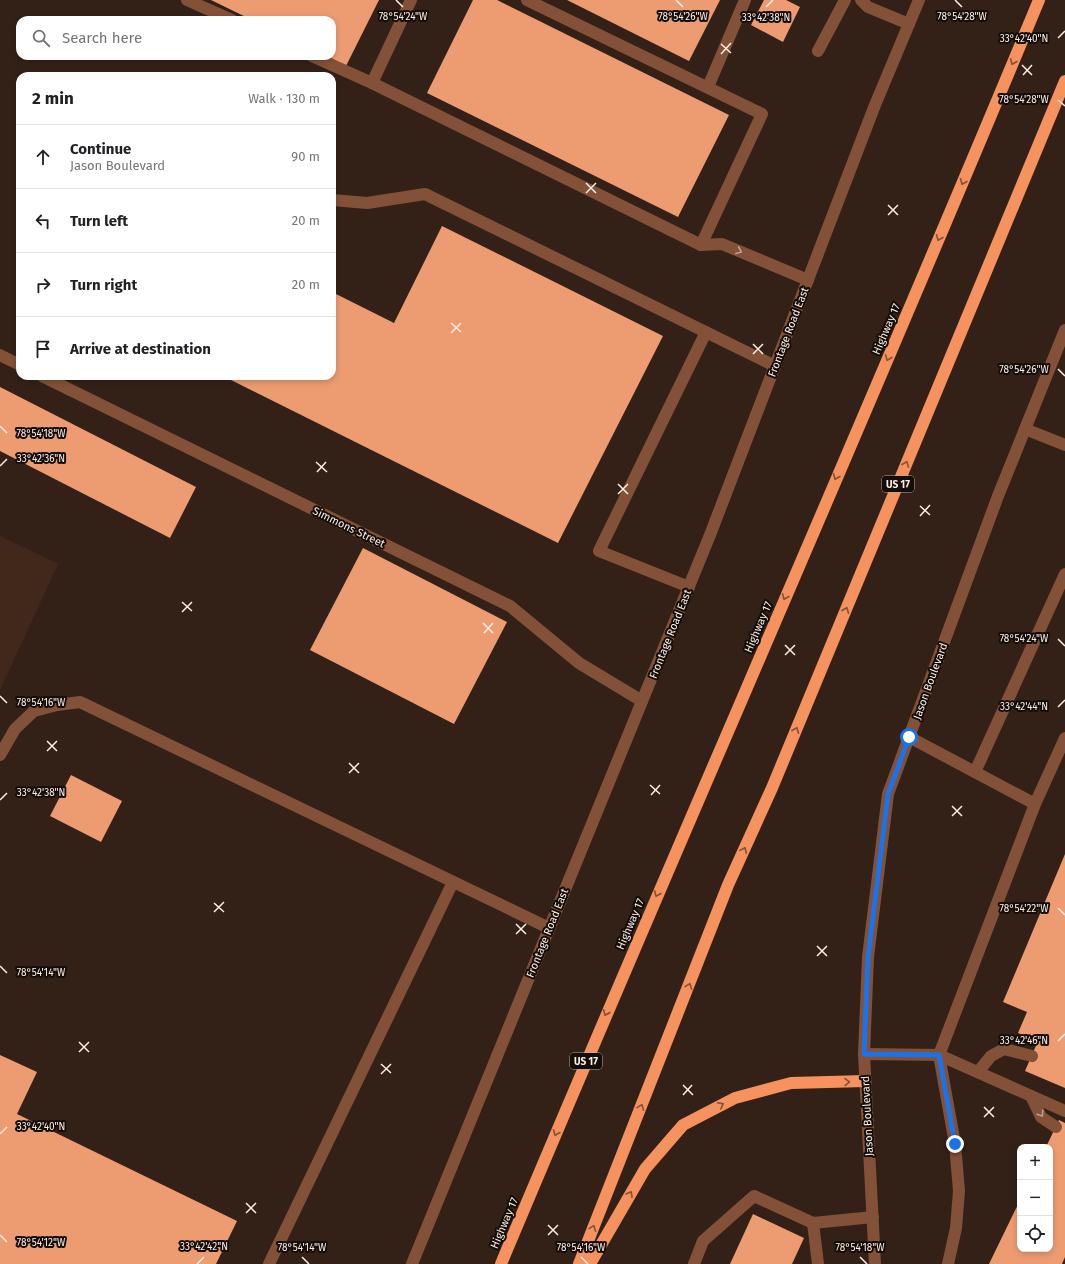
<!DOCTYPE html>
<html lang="en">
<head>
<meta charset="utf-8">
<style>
	body { margin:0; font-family:"Fira Sans",sans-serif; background:#f6f6f6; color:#202124 }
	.controls { position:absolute; right:12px; bottom:12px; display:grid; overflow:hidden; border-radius:8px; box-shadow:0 2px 6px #0003 }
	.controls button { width:36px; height:36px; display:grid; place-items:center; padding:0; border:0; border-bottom:1px solid #e0e0e0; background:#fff; color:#202124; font:20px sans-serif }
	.stop { position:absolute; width:12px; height:12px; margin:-9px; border:3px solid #1a73e8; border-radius:50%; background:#fff }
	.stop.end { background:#1a73e8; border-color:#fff; box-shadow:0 1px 4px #0008 }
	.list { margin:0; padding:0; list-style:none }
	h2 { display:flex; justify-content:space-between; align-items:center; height:52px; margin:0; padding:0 16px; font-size:17px }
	h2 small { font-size:13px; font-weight:400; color:#757577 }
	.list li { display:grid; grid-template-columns:26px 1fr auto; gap:12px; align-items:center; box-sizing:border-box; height:64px; padding:0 16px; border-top:1px solid #e0e0e0 }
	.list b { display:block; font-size:15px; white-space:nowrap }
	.list p { margin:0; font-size:13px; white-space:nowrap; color:#757577 }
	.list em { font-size:13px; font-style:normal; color:#757577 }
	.icon { flex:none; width:22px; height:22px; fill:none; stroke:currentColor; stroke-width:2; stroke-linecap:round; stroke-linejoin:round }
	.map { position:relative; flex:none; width:1065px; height:1264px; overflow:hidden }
	.search { position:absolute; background:#fff; box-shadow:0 2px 6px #0003; left:16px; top:16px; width:320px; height:44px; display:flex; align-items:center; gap:10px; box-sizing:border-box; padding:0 14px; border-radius:12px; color:#757577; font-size:15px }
	.panel { position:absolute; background:#fff; box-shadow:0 2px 6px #0003; left:16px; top:72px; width:320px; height:308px; border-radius:12px }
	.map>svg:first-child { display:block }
	.built { fill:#41281b }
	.building { fill:#ed9c72 }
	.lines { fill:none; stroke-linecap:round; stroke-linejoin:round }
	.lane { stroke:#835137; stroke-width:12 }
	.street { stroke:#835137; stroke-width:12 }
	.highway { stroke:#f6925e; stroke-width:12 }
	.oneway { stroke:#865034 }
	.oneway2 { stroke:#bf9f8f }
	.route { stroke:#1a73e8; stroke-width:5 }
	.ticks { fill:none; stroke:#fbede7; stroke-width:1.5 }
	.labels { text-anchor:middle; stroke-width:4; stroke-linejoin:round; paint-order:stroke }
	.shield { fill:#150d09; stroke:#b6aaa4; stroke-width:1 }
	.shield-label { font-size:10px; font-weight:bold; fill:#fbede7 }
	.street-label { font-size:11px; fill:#fbede7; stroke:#150d09 }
	.ticks-label { font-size:10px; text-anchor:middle; fill:#fbede7; stroke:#150d09; stroke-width:4; stroke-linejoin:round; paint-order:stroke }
</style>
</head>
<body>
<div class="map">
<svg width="1065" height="1264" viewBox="0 0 1065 1264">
	<rect width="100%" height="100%" fill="#332117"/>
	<polygon class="built" points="0,536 58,564 0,690"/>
	<g class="building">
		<polygon points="211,0 379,0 346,66 326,56 332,56 332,20 252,20"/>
		<polygon points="473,0 497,0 729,115 678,217 427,93"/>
		<polygon points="567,0 720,0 689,61"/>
		<polygon points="764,0 786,0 800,7 783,42 751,25"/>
		<polygon points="442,226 663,336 558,543 223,376 332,376 332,292 394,323"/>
		<polygon points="0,387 196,487 170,538 0,451"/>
		<polygon points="363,548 507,622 454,724 310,650"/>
		<polygon points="71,775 122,801 101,842 50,816"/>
		<polygon points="1065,854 1065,1088 1025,1071 1038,1041 1018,1033 1027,1012 1003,1002"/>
		<polygon points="0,1055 37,1072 17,1114 237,1221 216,1264 0,1264"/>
		<polygon points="1059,1120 1065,1123 1065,1257 1062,1264 989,1264 1020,1200 1020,1249 1050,1249 1050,1147 1046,1147"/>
		<polygon points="753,1214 804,1238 792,1264 730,1264"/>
	</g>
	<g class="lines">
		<g class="lane">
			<polyline points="187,0 232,20"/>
			<polyline points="411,0 372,83 701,245 722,244 808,280"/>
			<polyline points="527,0 762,114 701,245"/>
			<polyline points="861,0 868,7 909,24"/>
			<polyline points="818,51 845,0"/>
			<polyline points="312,56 372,83"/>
			<polyline points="708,87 745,0"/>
			<polyline points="332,200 367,203 425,194 775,366"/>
			<polyline points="1025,429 1065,445"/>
			<polyline points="689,587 599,551 706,332"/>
			<polyline points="0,755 15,729 34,711 57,705 80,702 549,928"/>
			<polyline points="975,772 1065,574"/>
			<polyline points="1035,804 1065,738"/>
			<polyline points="864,1054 939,1055 1035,804 909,737"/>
			<polyline points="939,1055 955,1144 959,1191 956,1228 948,1264"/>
			<polyline points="939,1055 1065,1111"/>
			<polyline points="978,1072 991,1056 1004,1049 1032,1056"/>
			<polyline points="1031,1096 1041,1117 1056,1127"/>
			<polyline points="813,1223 818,1264"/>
			<polyline points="269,1264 453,882"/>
			<polyline points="694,1264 703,1241 754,1196 813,1223 873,1217"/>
		</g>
		<g class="street">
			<polyline points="0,355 20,365"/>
			<polyline points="42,376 510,606 579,663 642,701"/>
			<polyline points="412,1264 710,535 875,105 919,0"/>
			<polyline points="875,1264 864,1054 868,957 888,794 998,496 1065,330"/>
		</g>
		<g class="highway">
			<path d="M501 1264C678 842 864 423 1039 0"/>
			<polyline points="579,1264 728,885 772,788 1065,81"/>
			<polyline points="590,1264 645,1169 683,1125 735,1098 791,1083 865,1081"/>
		</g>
	</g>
	<defs><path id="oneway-chevron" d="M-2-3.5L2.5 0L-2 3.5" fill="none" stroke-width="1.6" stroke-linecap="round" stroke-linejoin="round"/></defs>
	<g class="oneway">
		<use href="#oneway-chevron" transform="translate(1013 62) rotate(113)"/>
		<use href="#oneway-chevron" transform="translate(963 182) rotate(113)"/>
		<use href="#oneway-chevron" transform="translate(939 238) rotate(113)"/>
		<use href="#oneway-chevron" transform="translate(888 358) rotate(113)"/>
		<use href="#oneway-chevron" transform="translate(906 464) rotate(-68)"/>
		<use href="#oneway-chevron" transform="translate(836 477) rotate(113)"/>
		<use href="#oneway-chevron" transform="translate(785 597) rotate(113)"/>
		<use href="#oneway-chevron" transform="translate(846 610) rotate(-68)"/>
		<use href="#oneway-chevron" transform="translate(796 730) rotate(-68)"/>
		<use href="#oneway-chevron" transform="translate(744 850) rotate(-66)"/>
		<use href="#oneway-chevron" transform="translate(657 894) rotate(113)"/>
		<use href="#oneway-chevron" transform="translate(689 986) rotate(-69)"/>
		<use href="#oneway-chevron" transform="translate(606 1013) rotate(113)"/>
		<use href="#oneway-chevron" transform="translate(847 1082) rotate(-1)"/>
		<use href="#oneway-chevron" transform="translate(721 1105) rotate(-27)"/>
		<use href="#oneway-chevron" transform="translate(641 1107) rotate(-69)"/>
		<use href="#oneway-chevron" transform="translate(556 1133) rotate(113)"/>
		<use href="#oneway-chevron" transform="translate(630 1194) rotate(-60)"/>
		<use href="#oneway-chevron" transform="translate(593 1228) rotate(-69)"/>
	</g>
	<g class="oneway2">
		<use href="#oneway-chevron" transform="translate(739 251) rotate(23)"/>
		<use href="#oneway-chevron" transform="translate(1041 1114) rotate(56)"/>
	</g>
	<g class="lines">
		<polyline class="route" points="909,737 888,794 868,957 864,1054 939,1055 955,1144"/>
	</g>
	<path class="ticks" d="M396 0 403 7M676 0 683 7M955 0 962 7M766 7 773 0M1058 38 1065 31M721 44 731 53M721 54 731 43M1022 65 1032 75M1023 75 1032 65M1058 100 1065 106M586 183 596 193M586 193 596 183M888 205 898 215M888 215 898 205M451 323 461 332M451 333 461 323M753 344 763 354M753 354 763 344M1058 369 1065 376M0 426 7 433M316 462 327 472M0 466 7 459M317 472 326 462M618 484 628 494M618 494 628 484M920 506 930 515M920 516 930 505M182 602 192 611M182 612 192 602M483 623 493 633M484 633 493 623M1058 639 1065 646M785 645 795 655M785 655 795 645M0 696 7 703M1058 707 1065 700M47 741 57 751M47 751 57 741M349 763 359 773M349 773 359 763M650 785 660 794M651 795 660 785M0 800 7 793M952 806 962 816M952 816 962 806M214 903 224 912M1058 908 1065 915M214 912 224 902M516 924 526 934M516 934 526 924M817 946 827 956M817 956 827 946M0 966 7 973M1058 1041 1065 1034M79 1042 89 1052M79 1052 89 1042M381 1064 391 1073M381 1074 391 1064M683 1085 693 1095M683 1095 692 1085M984 1107 994 1117M984 1117 994 1107M0 1134 7 1127M246 1203 256 1213M246 1213 256 1203M548 1225 558 1235M0 1235 7 1242M548 1235 558 1225M302 1257 309 1264M581 1257 588 1264M860 1257 867 1264M197 1264 204 1257"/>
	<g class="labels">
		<g class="shield">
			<rect x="882" y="476" width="32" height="16" rx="3"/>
			<rect x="570" y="1053" width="32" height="16" rx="3"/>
		</g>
		<g class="shield-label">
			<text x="898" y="488">US 17</text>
			<text x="586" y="1065">US 17</text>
		</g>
		<g class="street-label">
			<text transform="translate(886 329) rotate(-67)" y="4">Highway 17</text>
			<text transform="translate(788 332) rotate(-69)" y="4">Frontage Road East</text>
			<text transform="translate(349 527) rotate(26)" y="4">Simmons Street</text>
			<text transform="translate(758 627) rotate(-67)" y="4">Highway 17</text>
			<text transform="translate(670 634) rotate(-68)" y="4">Frontage Road East</text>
			<text transform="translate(930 681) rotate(-70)" y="4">Jason Boulevard</text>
			<text transform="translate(630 924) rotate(-67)" y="4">Highway 17</text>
			<text transform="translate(547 933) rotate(-68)" y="4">Frontage Road East</text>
			<text transform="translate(867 1116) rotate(-93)" y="4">Jason Boulevard</text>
			<text transform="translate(504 1223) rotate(-67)" y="4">Highway 17</text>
		</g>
	</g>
	<g class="ticks-label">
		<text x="403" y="20">78°54'24"W</text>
		<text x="683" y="20">78°54'26"W</text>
		<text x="962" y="20">78°54'28"W</text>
		<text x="766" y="21">33°42'38"N</text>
		<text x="1024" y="42">33°42'40"N</text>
		<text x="1024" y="103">78°54'28"W</text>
		<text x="1024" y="373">78°54'26"W</text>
		<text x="41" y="437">78°54'18"W</text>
		<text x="41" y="462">33°42'36"N</text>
		<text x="1024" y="642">78°54'24"W</text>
		<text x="41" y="706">78°54'16"W</text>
		<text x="1024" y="710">33°42'44"N</text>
		<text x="41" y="796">33°42'38"N</text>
		<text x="1024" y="912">78°54'22"W</text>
		<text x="41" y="976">78°54'14"W</text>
		<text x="1024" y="1044">33°42'46"N</text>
		<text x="41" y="1130">33°42'40"N</text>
		<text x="41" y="1246">78°54'12"W</text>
		<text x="204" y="1250">33°42'42"N</text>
		<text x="302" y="1251">78°54'14"W</text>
		<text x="581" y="1251">78°54'16"W</text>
		<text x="860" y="1251">78°54'18"W</text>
	</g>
</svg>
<div class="controls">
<button>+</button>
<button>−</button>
<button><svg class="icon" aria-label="locate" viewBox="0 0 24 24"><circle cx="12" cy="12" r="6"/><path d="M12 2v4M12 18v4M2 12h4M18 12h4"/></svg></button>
</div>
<div class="stop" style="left:909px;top:737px"></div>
<div class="stop end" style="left:955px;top:1144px"></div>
<div class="search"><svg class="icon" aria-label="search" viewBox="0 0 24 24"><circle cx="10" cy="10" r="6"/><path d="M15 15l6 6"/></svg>Search here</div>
<section class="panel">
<h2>2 min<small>Walk · 130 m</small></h2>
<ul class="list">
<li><svg class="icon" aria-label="ahead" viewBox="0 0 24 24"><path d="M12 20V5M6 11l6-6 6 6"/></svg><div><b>Continue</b><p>Jason Boulevard</p></div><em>90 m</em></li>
<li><svg class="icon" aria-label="left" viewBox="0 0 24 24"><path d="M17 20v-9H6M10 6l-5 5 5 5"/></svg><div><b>Turn left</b></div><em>20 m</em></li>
<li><svg class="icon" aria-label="right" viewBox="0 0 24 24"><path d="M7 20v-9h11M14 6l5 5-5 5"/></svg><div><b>Turn right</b></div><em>20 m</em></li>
<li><svg class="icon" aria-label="arrive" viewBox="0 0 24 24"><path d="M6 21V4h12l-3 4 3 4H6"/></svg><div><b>Arrive at destination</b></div></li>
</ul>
</section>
</div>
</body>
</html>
